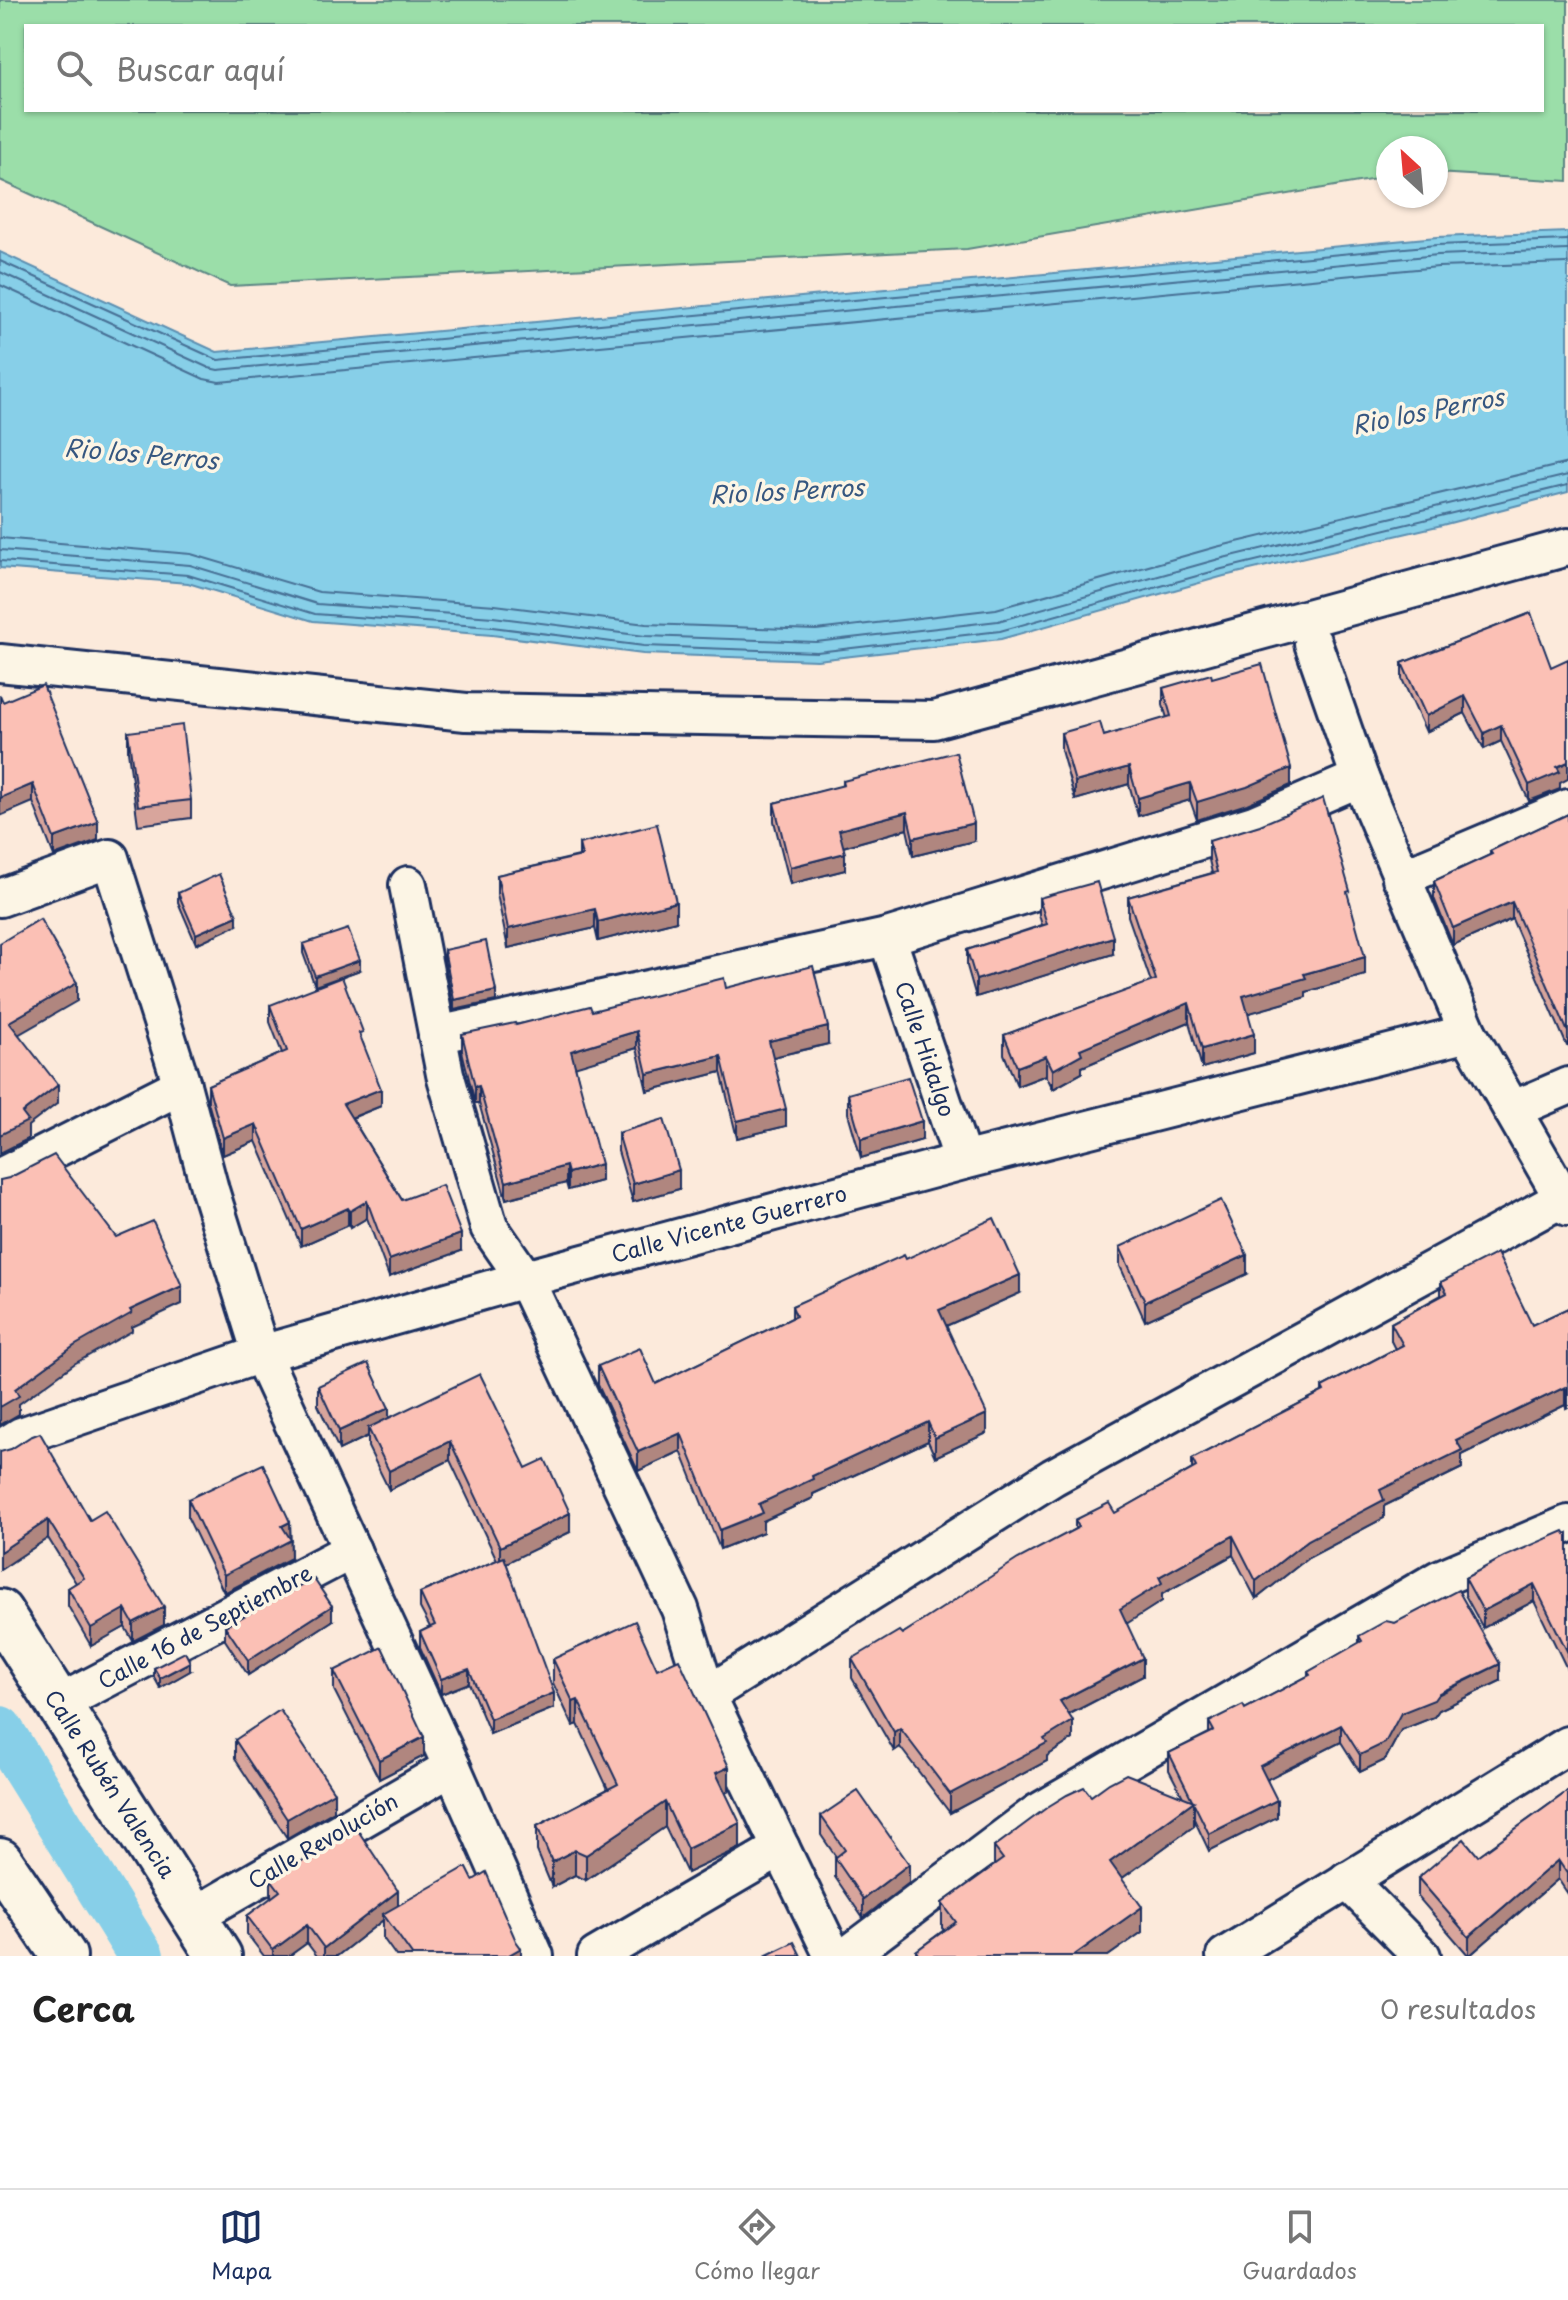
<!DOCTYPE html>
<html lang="es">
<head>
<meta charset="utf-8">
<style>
	body { margin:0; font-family:"Playpen Sans",sans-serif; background:#f2f2f2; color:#222 }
	.compass { position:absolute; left:1376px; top:136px; width:72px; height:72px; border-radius:50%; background:#fff; box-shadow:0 2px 6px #0004; rotate:334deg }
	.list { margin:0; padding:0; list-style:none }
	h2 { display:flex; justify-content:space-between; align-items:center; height:104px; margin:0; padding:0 32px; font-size:34px }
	h2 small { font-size:26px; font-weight:400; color:#767676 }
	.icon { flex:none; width:44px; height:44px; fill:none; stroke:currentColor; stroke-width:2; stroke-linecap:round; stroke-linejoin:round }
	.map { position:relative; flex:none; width:1568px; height:1956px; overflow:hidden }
	.search { position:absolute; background:#fff; box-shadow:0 2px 6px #0004; left:24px; right:24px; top:24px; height:88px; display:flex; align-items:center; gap:20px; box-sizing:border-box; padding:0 28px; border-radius:0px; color:#767676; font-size:30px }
	.sheet { height:232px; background:#fff }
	nav { display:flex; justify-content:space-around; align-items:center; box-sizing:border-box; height:112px; border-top:2px solid #e0e0e0; background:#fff; font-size:22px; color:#767676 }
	nav a { display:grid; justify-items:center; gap:4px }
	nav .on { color:#1b2f5e }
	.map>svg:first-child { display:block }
	.green { fill:#9bdea9; stroke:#5b8684; stroke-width:2; fill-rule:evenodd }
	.water { fill:#87cfe8; stroke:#5c8fb1; stroke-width:2 }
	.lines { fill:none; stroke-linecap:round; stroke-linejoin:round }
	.shore { stroke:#466f95; stroke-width:2 }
	.canal { stroke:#87cfe8; stroke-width:46 }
	.street-casing { stroke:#1b2f5e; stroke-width:42 }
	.secondary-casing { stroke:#1b2f5e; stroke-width:50 }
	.street { stroke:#fcf5e5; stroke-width:36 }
	.secondary { stroke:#fcf5e5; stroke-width:44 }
	.wall { fill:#d8a59c; stroke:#1b2f5e; stroke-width:2 }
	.shaded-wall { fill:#b0867f; stroke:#1b2f5e; stroke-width:2 }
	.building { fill:#fbc0b5; stroke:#1b2f5e; stroke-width:2 }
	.labels { text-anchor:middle; stroke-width:7; stroke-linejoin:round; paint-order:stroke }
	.street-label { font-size:22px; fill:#1b2f5e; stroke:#fcf5e5 }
	.water-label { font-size:24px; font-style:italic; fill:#365780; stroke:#fcf5e5 }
</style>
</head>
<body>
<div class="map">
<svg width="1568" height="1956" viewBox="0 0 1568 1956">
	<rect width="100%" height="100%" fill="#fceadb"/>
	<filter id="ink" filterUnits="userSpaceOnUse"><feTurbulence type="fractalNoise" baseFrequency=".0125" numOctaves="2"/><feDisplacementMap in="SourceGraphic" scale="16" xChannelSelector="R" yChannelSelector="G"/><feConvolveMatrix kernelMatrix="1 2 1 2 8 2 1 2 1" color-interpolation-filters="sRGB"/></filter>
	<g filter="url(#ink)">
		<path class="green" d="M0 0H1568V181L1436 173V148H1388V177L967 249 230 286 0 180ZM26 26H1542V110H26Z"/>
		<polygon class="water" points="1568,232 1568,492 1442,525 1224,576 1001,639 817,660 643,654 492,635 313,621 188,583 0,568 0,252 217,352 1437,237"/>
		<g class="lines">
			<g class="shore">
				<polyline points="0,261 218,360 1437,245 1568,240"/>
				<polyline points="0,272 209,368 218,370 1438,255 1568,250"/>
				<polyline points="0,285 204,379 219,382 1438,267 1568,263"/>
				<polyline points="0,538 191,554 319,592 495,605 646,624 816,630 996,609 1216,547 1568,463"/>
				<polyline points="0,550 190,565 317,604 493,617 645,636 816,642 998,621 1219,559 1568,475"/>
				<polyline points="0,561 188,575 315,614 492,627 644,646 817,652 1000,631 1222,569 1568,485"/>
			</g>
			<polyline class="canal" points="0,1729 141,1956"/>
			<g class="street-casing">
				<g id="street">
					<polyline points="1313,643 1360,778"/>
					<polyline points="0,663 466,712 934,720 1568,547"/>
					<polyline points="1401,878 1568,808"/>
					<polyline points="408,885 445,1074 489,1227 525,1279 680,1609 707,1695 833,1956"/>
					<polyline points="0,898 110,858 182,1085 210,1190 261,1354 452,1767 535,1956"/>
					<polyline points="887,937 963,1161"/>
					<polyline points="437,1035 887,937 1254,824 1360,778 1468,1033 1568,1207"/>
					<polyline points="1512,1110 1568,1086"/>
					<polyline points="0,1177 182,1085"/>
					<polyline points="0,1449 21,1436 261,1354 525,1279 963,1161 1468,1033"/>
					<polyline points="707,1695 1053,1477 1563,1198"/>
					<polyline points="58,1704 352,1550"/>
					<polyline points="1347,1880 1422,1956"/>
					<polyline points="194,1916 452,1767"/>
					<polyline points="596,1956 781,1848"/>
					<polyline points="847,1956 1037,1813 1439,1579 1568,1524"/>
					<polyline points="1225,1956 1568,1745"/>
				</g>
			</g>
			<g class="secondary-casing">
				<g id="secondary">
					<polyline points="0,1612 219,1956"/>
					<polyline points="0,1861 64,1956"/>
				</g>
			</g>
			<use href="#street" class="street"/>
			<use href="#secondary" class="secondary"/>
		</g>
		<g class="wall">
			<polygon points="1531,613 1560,789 1529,801 1501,741 1484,749 1465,713 1426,732 1402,679 1402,663"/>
			<polygon points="1212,678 1291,785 1247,804 1197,820 1190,800 1138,816 1129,784 1075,800 1061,750 1061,733 1104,736 1167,718 1163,705 1163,688"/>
			<polygon points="3,702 98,840 54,856 33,802"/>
			<polygon points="128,732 191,800 191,818 138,825 128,751"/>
			<polygon points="843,781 974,841 913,856 907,829 843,847 845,870 790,884 774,821 774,803 843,786"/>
			<polygon points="1568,814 1568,1046 1567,1046 1512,919 1453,945 1434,898 1434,881 1490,855 1490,851"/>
			<polygon points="1209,841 1350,902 1365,975 1306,992 1306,997 1248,1013 1254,1053 1202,1068 1189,1022 1082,1067 1082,1073 1053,1089 1046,1075 1017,1086 1004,1054 1004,1035 1151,982 1128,916 1128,897 1212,873 1209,860"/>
			<polygon points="579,844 676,921 598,941 595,928 508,948 497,894 497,875 579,856"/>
			<polygon points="178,893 237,925 196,944 178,902"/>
			<polygon points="1039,898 1113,954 976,997 967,966 967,950 1042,925 1039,915"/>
			<polygon points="303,944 360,970 315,986 303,953"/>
			<polygon points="444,950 496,1001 454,1010 444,959"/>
			<polygon points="726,988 828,1044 773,1057 786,1126 737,1138 721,1072 647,1091 637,1048 575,1066 601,1181 568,1190 566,1183 506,1199 479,1103 475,1103 462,1051 462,1034"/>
			<polygon points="270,1005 363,1043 381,1106 352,1118 402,1200 461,1251 389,1277 367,1218 350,1228 348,1225 301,1246 256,1141 223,1155 208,1102 208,1085 282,1053 270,1022"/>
			<polygon points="848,1094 922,1140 861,1158 848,1113"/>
			<polygon points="618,1133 679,1189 633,1202 618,1151"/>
			<polygon points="1120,1247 1247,1274 1145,1321 1120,1266"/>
			<polygon points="906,1259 1020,1293 946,1326 987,1433 935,1457 928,1441 813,1494 813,1498 763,1521 763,1532 720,1549 681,1451 638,1471 598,1385 598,1366 656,1384 792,1318 792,1306"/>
			<polygon points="1441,1282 1532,1325 1568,1308 1568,1407 1566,1408 1565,1405 1462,1455 1462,1468 1384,1506 1384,1518 1308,1558 1256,1599 1233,1555 1162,1594 1162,1601 1126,1623 1143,1676 1068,1715 1073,1739 1047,1756 1047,1761 950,1813 900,1747 894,1751 852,1678 852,1659 902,1634 1075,1529 1075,1520 1115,1513 1192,1469 1192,1459 1322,1392 1322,1387 1395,1349 1391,1341 1391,1323 1441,1295"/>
			<polygon points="318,1386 389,1418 526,1468 570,1532 506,1562 554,1708 490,1734 469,1683 441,1694 420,1647 420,1632 430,1627 420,1608 420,1593 497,1560 450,1460 389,1490 368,1447 368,1436 339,1450 318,1405"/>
			<polygon points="0,1452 90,1520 164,1625 133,1641 125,1627 91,1646 68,1606 68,1588 76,1583 48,1538 0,1570"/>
			<polygon points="188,1499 290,1522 291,1558 224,1593 188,1518"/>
			<polygon points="1568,1533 1568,1671 1534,1601 1483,1628 1465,1595 1465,1578"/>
			<polygon points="332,1621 248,1675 225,1640 225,1626"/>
			<polygon points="1359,1636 1500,1681 1439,1710 1434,1717 1401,1730 1385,1760 1360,1772 1341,1742 1267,1779 1277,1817 1209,1851 1194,1819 1194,1826 1121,1879 1142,1932 1108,1956 916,1956 916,1951 944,1930 942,1928 942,1903 994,1865 994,1847 1091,1796 1183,1797 1169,1770 1169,1753 1209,1733 1209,1722 1245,1709 1308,1676 1308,1672 1359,1643"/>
			<polygon points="553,1659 657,1669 729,1791 725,1793 740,1848 687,1873 665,1827 586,1880 575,1875 552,1887 537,1851 537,1826 608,1789 578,1724 573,1726 553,1683"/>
			<polygon points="154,1668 190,1671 160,1688 154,1677"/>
			<polygon points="334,1671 424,1756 379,1779 334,1690"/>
			<polygon points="235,1740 334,1811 287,1838 235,1759"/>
			<polygon points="1568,1791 1568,1894 1558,1879 1469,1956 1418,1897 1418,1878 1478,1856"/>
			<polygon points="821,1816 909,1883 863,1918 835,1877 835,1858 836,1857 821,1835"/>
			<polygon points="271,1879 398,1906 473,1880 521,1956 396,1956 383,1938 383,1920 337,1956 317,1956 307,1943 289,1956 264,1956 247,1934 247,1916 272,1898 271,1896"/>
		</g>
		<g class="shaded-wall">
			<polygon points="1465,696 1465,713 1426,732 1426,716"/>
			<polygon points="1501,725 1501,741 1484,749 1484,733"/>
			<polygon points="1568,762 1568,779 1560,783 1560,789 1529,801 1529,785 1557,767"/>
			<polygon points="1129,767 1129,784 1075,800 1075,782"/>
			<polygon points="1291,768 1291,785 1247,804 1197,820 1197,802"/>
			<polygon points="1190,783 1190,800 1138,816 1138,798"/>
			<polygon points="33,784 33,802 0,816 0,798"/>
			<polygon points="907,812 907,829 839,848 839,830"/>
			<polygon points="98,822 98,840 54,856 54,838"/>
			<polygon points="974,823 974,841 913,856 913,838"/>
			<polygon points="845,853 845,870 790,884 790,867"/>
			<polygon points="676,902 676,921 598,941 598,922"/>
			<polygon points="1512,902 1512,919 1453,945 1453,928"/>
			<polygon points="595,909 595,928 508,948 508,929"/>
			<polygon points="237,916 237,925 196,944 196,934"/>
			<polygon points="1113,937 1113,954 976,997 976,980"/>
			<polygon points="1365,957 1365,975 1306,992 1306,997 1243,1015 1243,996 1304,974"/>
			<polygon points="360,960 360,970 315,986 315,976"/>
			<polygon points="77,983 77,1001 9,1040 9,1022"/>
			<polygon points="496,991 496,1001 454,1010 454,1000"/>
			<polygon points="1189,1003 1189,1022 1082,1067 1082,1073 1053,1089 1053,1070 1080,1049"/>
			<polygon points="828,1027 828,1044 769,1058 769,1041"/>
			<polygon points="637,1031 637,1048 571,1068 571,1051"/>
			<polygon points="1254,1034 1254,1053 1202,1068 1202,1049"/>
			<polygon points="721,1056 721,1072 647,1091 647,1074"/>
			<polygon points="1046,1056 1046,1075 1017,1086 1017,1067"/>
			<polygon points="58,1085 58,1103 28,1126 28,1139 0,1153 0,1135 22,1113"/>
			<polygon points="479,1086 479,1103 475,1103 475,1087"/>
			<polygon points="381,1089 381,1106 343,1121 343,1104"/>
			<polygon points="786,1109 786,1126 737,1138 737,1121"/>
			<polygon points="922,1121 922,1140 861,1158 861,1139"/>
			<polygon points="256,1124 256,1141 223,1155 223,1138"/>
			<polygon points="601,1164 601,1181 568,1190 568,1173"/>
			<polygon points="566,1166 566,1183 506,1199 506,1182"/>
			<polygon points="679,1170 679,1189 633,1202 633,1184"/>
			<polygon points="367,1201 367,1218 350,1228 350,1211"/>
			<polygon points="348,1208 348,1225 301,1246 301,1229"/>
			<polygon points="461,1234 461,1251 389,1277 389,1260"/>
			<polygon points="1247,1255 1247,1274 1145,1321 1145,1302"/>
			<polygon points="1020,1275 1020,1293 939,1329 939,1310"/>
			<polygon points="182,1286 182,1304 132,1327 132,1331 74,1364 19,1404 19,1414 0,1425 0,1407 15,1389 74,1346 130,1310"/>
			<polygon points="1565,1387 1565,1405 1462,1455 1462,1468 1384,1506 1384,1518 1308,1558 1256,1599 1256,1581 1308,1540 1380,1490 1456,1440"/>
			<polygon points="1568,1388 1568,1407 1566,1408 1566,1389"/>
			<polygon points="389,1408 389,1426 368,1428 368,1436 339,1450 339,1431"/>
			<polygon points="987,1414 987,1433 935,1457 935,1438"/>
			<polygon points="928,1422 928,1441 813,1494 813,1498 763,1521 763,1532 720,1549 720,1530 759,1504 812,1476"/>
			<polygon points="681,1433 681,1451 638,1471 638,1452"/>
			<polygon points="450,1441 450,1460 389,1490 389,1471"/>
			<polygon points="570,1513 570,1532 500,1566 500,1547"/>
			<polygon points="48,1520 48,1538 0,1570 0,1552"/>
			<polygon points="290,1522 291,1558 224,1593 224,1575 282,1526"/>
			<polygon points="1233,1536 1233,1555 1162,1594 1162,1601 1120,1628 1120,1609 1159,1577"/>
			<polygon points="1534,1584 1534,1601 1483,1628 1483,1611"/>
			<polygon points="332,1606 332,1621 248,1675 248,1660"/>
			<polygon points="164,1607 164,1625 133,1641 133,1623"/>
			<polygon points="125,1609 125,1627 91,1646 91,1628"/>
			<polygon points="1143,1658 1143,1676 1060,1719 1060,1701"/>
			<polygon points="190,1662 190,1671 160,1688 160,1678"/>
			<polygon points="1500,1664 1500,1681 1439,1710 1434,1717 1401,1730 1385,1760 1360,1772 1360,1755 1401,1713"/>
			<polygon points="469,1669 469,1683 441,1694 441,1679"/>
			<polygon points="554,1693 554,1708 490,1734 490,1719"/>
			<polygon points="578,1700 578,1724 573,1726 573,1702"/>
			<polygon points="1073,1721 1073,1739 1047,1756 1047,1761 950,1813 950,1794"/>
			<polygon points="1341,1725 1341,1742 1260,1783 1260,1766"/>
			<polygon points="900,1728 900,1747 894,1751 894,1732"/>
			<polygon points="424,1737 424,1756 379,1779 379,1760"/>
			<polygon points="729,1767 729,1791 716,1798 716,1773"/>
			<polygon points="334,1792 334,1811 287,1838 287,1819"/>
			<polygon points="1277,1800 1277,1817 1209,1851 1209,1834"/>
			<polygon points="1194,1801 1194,1826 1110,1887 1110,1862"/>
			<polygon points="665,1802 665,1827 586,1880 586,1855"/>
			<polygon points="740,1823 740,1848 687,1873 687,1849"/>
			<polygon points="575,1850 575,1875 552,1887 552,1862"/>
			<polygon points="1558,1860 1558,1879 1469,1956 1469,1937"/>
			<polygon points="909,1864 909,1883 863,1918 863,1899"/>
			<polygon points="398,1891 398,1909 383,1914 383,1920 337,1956 324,1956 324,1948"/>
			<polygon points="1142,1907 1142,1932 1108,1956 1073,1956"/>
			<polygon points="307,1925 307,1943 289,1956 273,1956 273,1950"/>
			<polygon points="521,1948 521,1956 507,1956"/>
		</g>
		<g class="building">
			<polygon points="1531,613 1551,667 1568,659 1568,762 1557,767 1560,772 1529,785 1501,725 1484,733 1465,696 1426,716 1402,663"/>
			<polygon points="1262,664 1291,768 1247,787 1197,802 1190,783 1138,798 1129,767 1075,782 1061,733 1100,722 1104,736 1171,716 1163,688 1211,674 1212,678"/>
			<polygon points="43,685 98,822 54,838 33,784 0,798 0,695 3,702"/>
			<polygon points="182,725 191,800 138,806 128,732"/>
			<polygon points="956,752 974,823 913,838 907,812 839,830 845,853 790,867 774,803 844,785 843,781"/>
			<polygon points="1323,798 1350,891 1347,892 1365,957 1304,974 1306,978 1243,996 1254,1034 1202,1049 1189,1003 1080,1049 1082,1054 1053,1070 1046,1056 1017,1067 1004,1035 1156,980 1128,897 1217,872 1209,841 1260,825"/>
			<polygon points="1568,814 1568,1029 1567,1030 1512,902 1453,928 1434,881 1492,854 1490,851"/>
			<polygon points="657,824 676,902 598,922 595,909 508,929 497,875 582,856 579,844"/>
			<polygon points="219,874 237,916 196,934 178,893"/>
			<polygon points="1097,882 1113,937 976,980 967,950 1047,924 1039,898"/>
			<polygon points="40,919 77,983 9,1022 58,1085 22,1113 28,1121 0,1135 0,943"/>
			<polygon points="348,929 360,960 315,976 303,944"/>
			<polygon points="486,941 496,991 454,1000 444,950"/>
			<polygon points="813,966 828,1027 769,1041 786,1109 737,1121 721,1056 647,1074 637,1031 571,1051 601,1164 568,1173 566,1166 506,1182 479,1086 475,1087 462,1034 515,1023 516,1025 590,1006 592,1011 724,978 726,988"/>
			<polygon points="342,977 363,1032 359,1033 381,1089 343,1104 402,1200 442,1185 461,1234 389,1260 367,1201 350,1211 348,1208 301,1229 256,1124 223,1138 208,1085 287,1051 270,1005"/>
			<polygon points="908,1077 922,1121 861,1139 848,1094"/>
			<polygon points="664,1119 679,1170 633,1184 618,1133"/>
			<polygon points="54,1155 116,1237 153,1221 182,1286 130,1310 132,1313 74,1346 15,1389 19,1396 0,1407 0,1180 9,1178"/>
			<polygon points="1221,1200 1247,1255 1145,1302 1120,1247"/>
			<polygon points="994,1218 1020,1275 939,1310 987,1414 935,1438 928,1422 812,1476 813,1479 759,1504 763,1513 720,1530 681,1433 638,1452 598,1366 640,1348 656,1384 796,1316 792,1306 904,1255 906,1259"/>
			<polygon points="1497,1253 1532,1325 1568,1308 1568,1388 1566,1389 1565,1387 1456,1440 1462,1450 1380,1490 1384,1500 1308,1540 1256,1581 1233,1536 1159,1577 1162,1583 1120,1609 1143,1658 1060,1701 1073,1721 1044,1739 1047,1743 950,1794 900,1728 894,1732 852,1659 899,1631 902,1634 1018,1559 1079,1527 1075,1520 1109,1503 1115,1513 1196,1467 1192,1459 1324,1391 1322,1387 1403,1345 1391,1323 1447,1293 1441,1282"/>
			<polygon points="368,1363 389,1408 339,1431 318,1386"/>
			<polygon points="480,1374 526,1468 545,1459 570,1513 500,1547 450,1441 389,1471 368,1428"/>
			<polygon points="40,1433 90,1520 105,1511 164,1607 133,1623 125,1609 91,1628 68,1588 84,1578 48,1520 0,1552 0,1452 11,1449 30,1437"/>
			<polygon points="263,1464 290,1522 282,1526 291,1540 224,1575 188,1499"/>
			<polygon points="1564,1531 1566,1534 1568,1533 1568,1653 1534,1584 1483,1611 1465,1578 1504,1557"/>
			<polygon points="504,1557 554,1693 490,1719 469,1669 441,1679 420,1632 435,1625 420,1593"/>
			<polygon points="314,1579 332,1606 248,1660 225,1626"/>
			<polygon points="1458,1590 1500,1664 1439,1693 1434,1700 1401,1713 1385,1743 1360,1755 1341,1725 1260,1766 1277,1800 1209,1834 1169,1753 1214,1731 1209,1722 1243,1705 1245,1709 1310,1675 1308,1672 1362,1641 1359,1636 1386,1621 1395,1623"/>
			<polygon points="635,1621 657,1669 679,1659 729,1767 716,1773 740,1823 687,1849 665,1802 586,1855 575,1850 552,1862 537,1826 618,1784 578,1700 573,1702 553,1659"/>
			<polygon points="382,1647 424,1737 379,1760 334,1671"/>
			<polygon points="185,1652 190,1662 160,1678 154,1668"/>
			<polygon points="280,1710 334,1792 287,1819 235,1740"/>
			<polygon points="1126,1774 1194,1801 1110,1862 1142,1907 1073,1956 919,1956 916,1951 956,1922 942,1903 1003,1859 994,1847 1049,1806 1067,1795 1084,1787 1091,1796 1109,1783"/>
			<polygon points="858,1791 909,1864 863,1899 835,1858 845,1850 821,1816"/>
			<polygon points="1568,1791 1568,1875 1558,1860 1469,1937 1418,1878 1464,1839 1478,1856"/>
			<polygon points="357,1829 398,1891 324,1948 307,1925 273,1950 247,1916 280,1891 271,1879"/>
			<polygon points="464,1868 467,1868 473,1880 486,1872 516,1941 521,1948 507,1956 413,1956 383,1914"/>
			<polygon points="794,1942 801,1956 765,1956"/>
		</g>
	</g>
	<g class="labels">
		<g class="street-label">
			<text transform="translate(925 1049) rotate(71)" y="8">Calle Hidalgo</text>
			<text transform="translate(729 1224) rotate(-15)" y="8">Calle Vicente Guerrero</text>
			<text transform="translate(205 1627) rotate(-28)" y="8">Calle 16 de Septiembre</text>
			<text transform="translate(110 1784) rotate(57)" y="8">Calle Rubén Valencia</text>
			<text transform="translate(323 1841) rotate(-30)" y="8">Calle Revolución</text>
		</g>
		<g class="water-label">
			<text transform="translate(1428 412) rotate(-11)" y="8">Rio los Perros</text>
			<text transform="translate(141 455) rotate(5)" y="8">Rio los Perros</text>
			<text transform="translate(787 492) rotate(-3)" y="8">Rio los Perros</text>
		</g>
	</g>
</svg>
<svg class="compass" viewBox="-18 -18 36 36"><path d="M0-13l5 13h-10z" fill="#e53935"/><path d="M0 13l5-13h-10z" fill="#767676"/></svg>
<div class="search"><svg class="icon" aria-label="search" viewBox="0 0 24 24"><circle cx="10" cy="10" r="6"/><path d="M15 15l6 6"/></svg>Buscar aquí</div>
</div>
<section class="sheet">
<h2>Cerca<small>0 resultados</small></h2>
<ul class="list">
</ul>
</section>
<nav>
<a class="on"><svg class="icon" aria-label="map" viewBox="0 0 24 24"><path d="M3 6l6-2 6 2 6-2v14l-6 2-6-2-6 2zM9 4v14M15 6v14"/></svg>Mapa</a>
<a><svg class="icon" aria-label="directions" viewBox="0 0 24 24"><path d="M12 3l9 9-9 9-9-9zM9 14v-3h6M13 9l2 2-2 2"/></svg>Cómo llegar</a>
<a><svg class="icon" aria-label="saved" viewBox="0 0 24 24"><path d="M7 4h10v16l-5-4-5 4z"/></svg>Guardados</a>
</nav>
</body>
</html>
